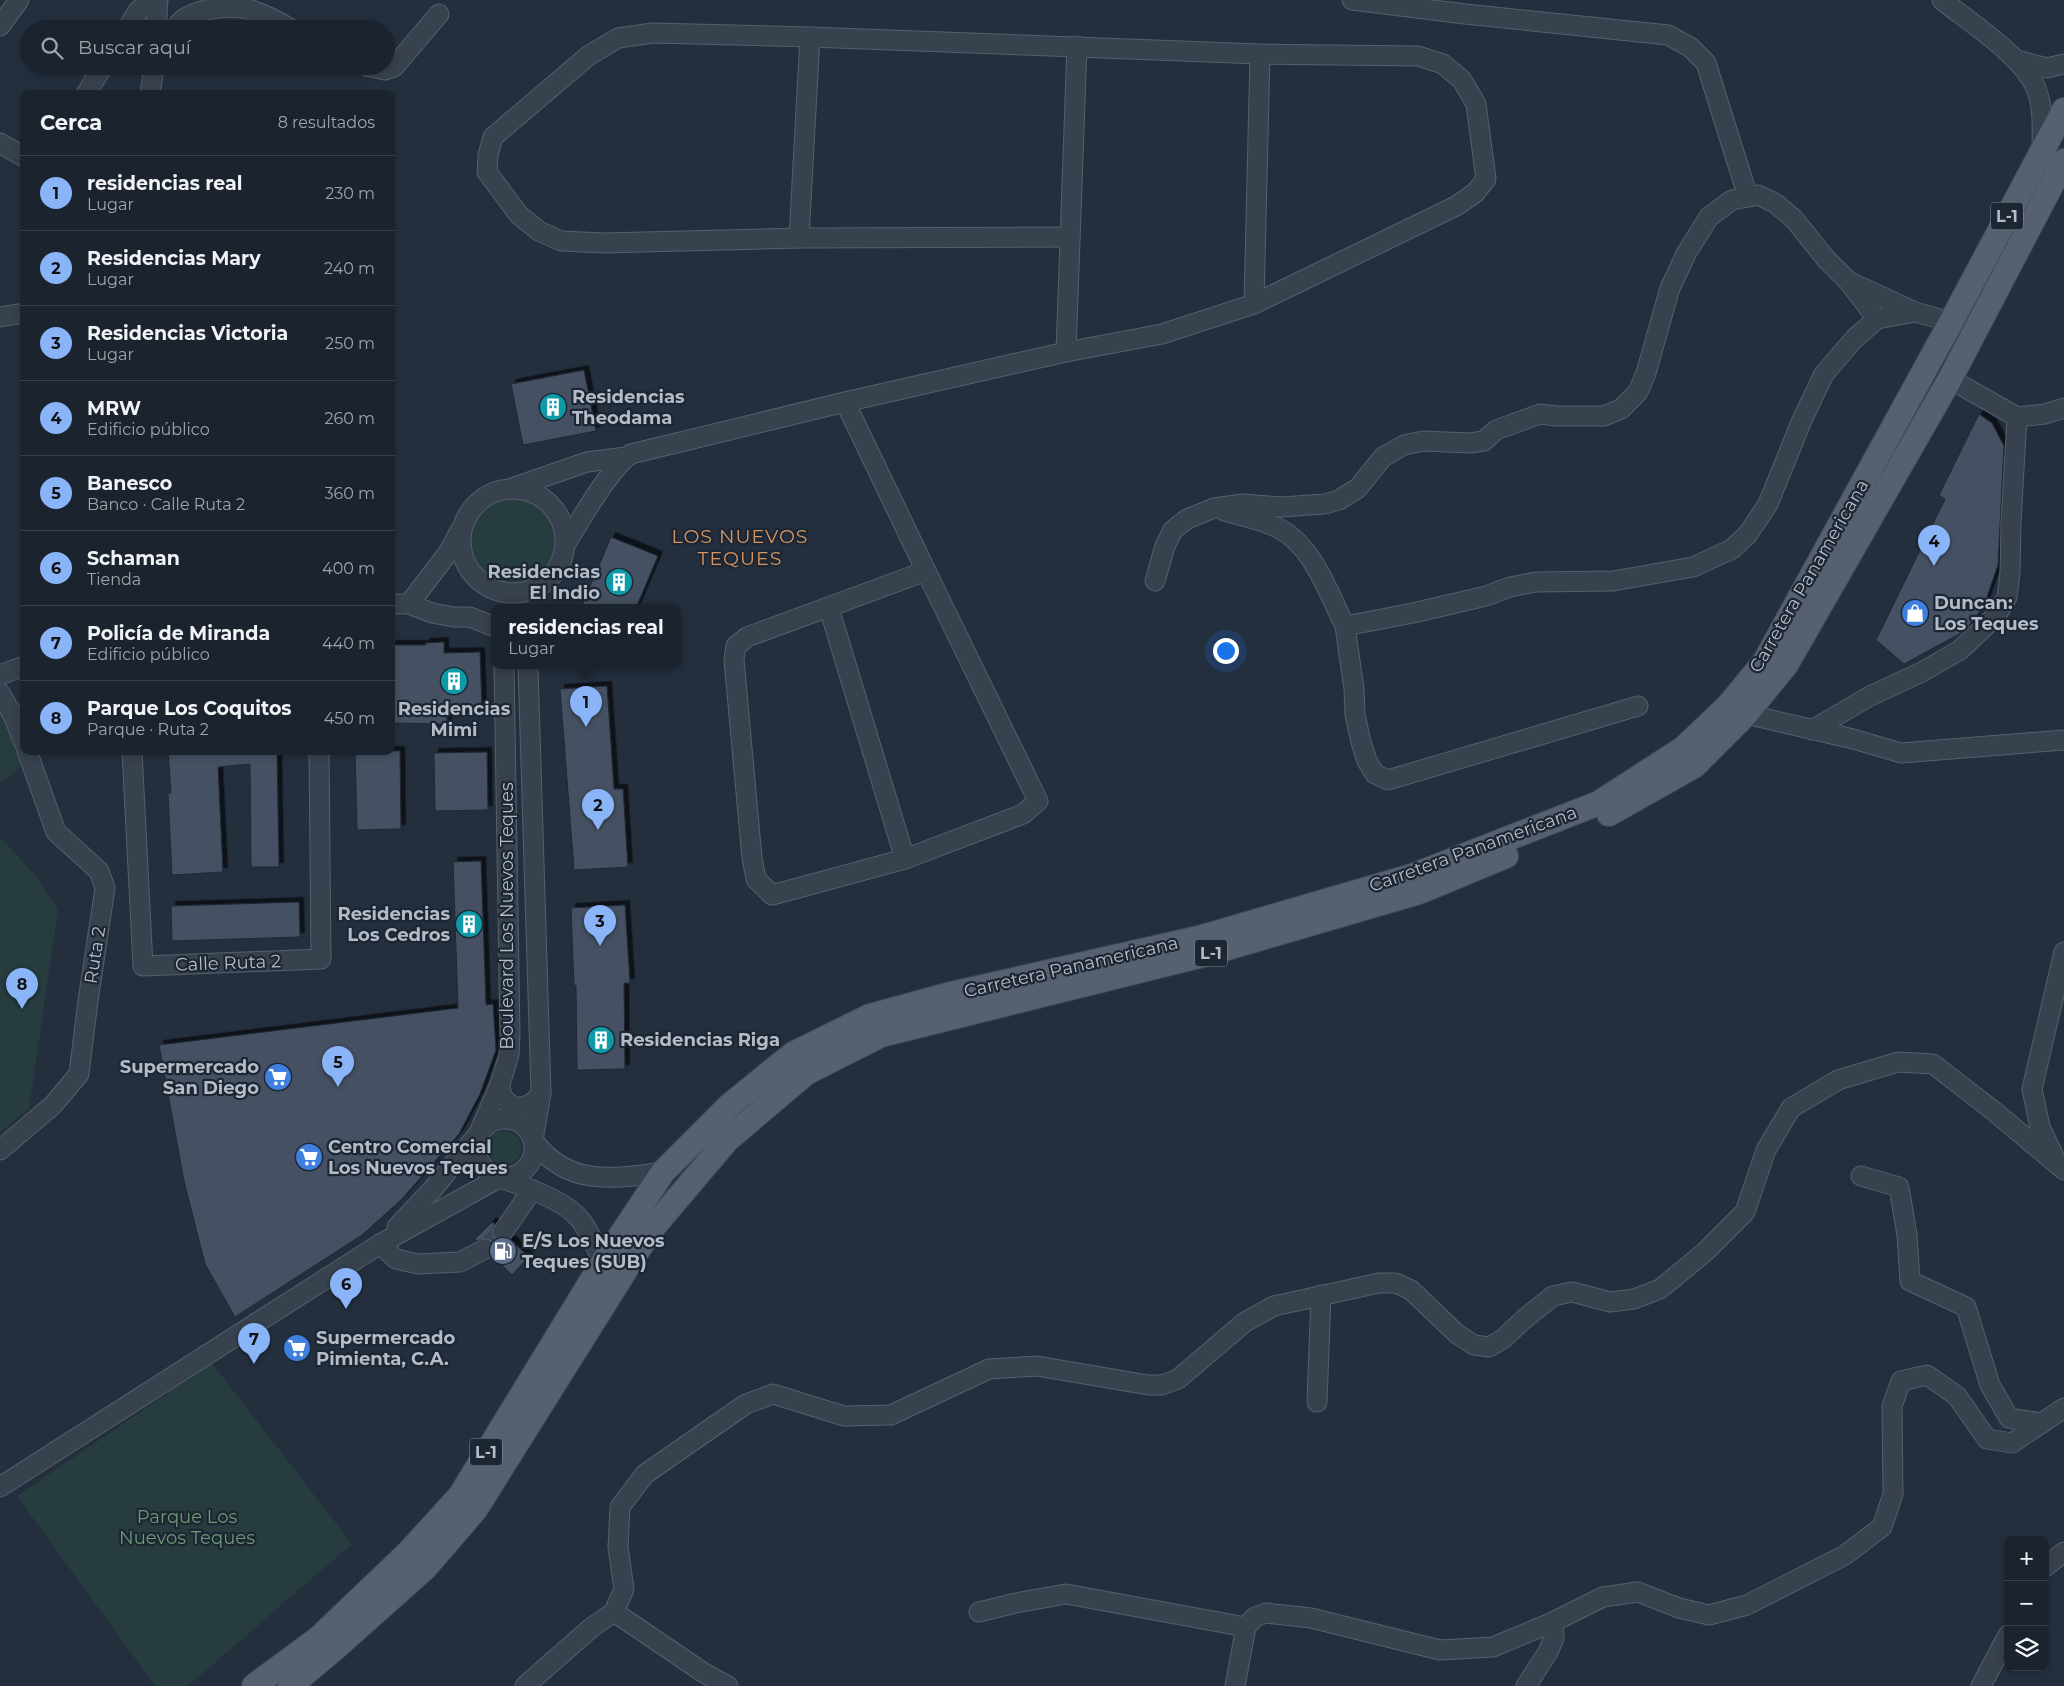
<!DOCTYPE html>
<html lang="es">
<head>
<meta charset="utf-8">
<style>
	body { margin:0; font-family:Montserrat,sans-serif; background:#242b36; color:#f1f3f6 }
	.controls { position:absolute; right:15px; bottom:15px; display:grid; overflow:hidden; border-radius:10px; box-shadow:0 2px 8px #0003 }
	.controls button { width:45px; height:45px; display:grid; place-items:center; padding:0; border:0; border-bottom:1px solid #39404a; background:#1b232e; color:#f1f3f6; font:25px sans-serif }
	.you { position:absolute; left:1225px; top:650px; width:18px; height:18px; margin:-12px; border:4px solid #fff; border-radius:50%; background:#1a73e8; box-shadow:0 0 0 8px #1a73e833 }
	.badge { display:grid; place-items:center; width:32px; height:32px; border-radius:50%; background:#8ab4f8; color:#111; font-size:16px; font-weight:700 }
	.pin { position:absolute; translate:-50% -41px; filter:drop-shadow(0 1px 2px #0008) }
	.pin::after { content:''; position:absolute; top:26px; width:18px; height:15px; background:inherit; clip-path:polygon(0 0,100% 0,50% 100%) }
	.popup { position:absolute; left:491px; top:604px; width:190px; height:65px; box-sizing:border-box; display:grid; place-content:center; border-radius:10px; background:#1b232e; filter:drop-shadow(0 1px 4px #0005); font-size:16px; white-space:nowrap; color:#a0a4aa }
	.popup b { font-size:19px; color:#f1f3f6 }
	.popup::after { content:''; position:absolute; left:50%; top:100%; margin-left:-10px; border:10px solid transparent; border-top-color:#1b232e }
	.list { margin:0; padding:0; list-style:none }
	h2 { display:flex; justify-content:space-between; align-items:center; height:65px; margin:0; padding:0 20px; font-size:21px }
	h2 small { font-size:16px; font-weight:400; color:#a0a4aa }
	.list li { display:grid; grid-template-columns:32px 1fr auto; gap:15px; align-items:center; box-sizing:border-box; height:75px; padding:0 20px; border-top:1px solid #39404a }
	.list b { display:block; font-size:19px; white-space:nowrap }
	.list p { margin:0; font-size:16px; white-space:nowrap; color:#a0a4aa }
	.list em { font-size:16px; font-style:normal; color:#a0a4aa }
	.icon { flex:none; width:28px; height:28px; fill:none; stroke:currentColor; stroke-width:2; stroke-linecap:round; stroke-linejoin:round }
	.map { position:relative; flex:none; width:2064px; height:1686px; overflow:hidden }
	.search { position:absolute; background:#1b232e; box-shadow:0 2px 8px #0003; left:20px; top:20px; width:375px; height:55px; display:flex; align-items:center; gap:12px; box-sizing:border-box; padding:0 18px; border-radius:28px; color:#a0a4aa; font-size:19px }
	.panel { position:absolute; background:#1b232e; box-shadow:0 2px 8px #0003; left:20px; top:90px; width:375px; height:665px; border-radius:10px }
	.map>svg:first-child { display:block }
	.green { fill:#263c3f }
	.building { fill:#455162; stroke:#1f2835; filter:url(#shadow) }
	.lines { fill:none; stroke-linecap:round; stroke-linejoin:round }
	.minor-tunnel { stroke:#3a4453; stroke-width:19; stroke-dasharray:19 9; stroke-linecap:butt }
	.minor-casing { stroke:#565f6c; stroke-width:21 }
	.major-casing { stroke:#414a57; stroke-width:26 }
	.minor { stroke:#38414e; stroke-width:19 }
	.major { stroke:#56606e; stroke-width:24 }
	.labels { text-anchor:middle; stroke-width:4.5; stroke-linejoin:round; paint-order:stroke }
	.shield { fill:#1d2633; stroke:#878f9c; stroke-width:1 }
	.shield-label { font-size:16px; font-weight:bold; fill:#b4bcc9 }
	.poi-label { font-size:18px; font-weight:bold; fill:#b4bcc9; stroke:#1d2633; text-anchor:start }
	.street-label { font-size:18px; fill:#b4bcc9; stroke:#1d2633 }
	.park-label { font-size:18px; fill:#6b9a76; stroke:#1d2633 }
	.neighbourhood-label { font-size:19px; letter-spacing:1px; fill:#d59563; stroke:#1d2633 }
</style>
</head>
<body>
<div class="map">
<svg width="2064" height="1686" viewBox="0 0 2064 1686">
	<defs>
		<filter id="shadow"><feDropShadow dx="4.5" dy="-4.5" stdDeviation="0" flood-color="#0009"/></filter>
	</defs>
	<rect width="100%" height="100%" fill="#242f3e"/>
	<g class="green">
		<path d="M510 489C522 490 533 491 543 498 576 521 569 573 531 586 522 590 510 590 500 591 492 585 482 579 476 572 460 552 460 517 481 500 489 494 501 491 510 489Z"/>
		<polygon points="0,699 29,761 0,783"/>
		<polygon points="0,837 34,874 58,910 29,1109 0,1132"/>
		<circle cx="504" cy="1148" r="17"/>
		<polygon points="212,1363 352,1544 188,1686 155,1686 17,1496"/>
	</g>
	<g class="building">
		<polygon points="584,370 596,431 523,445 511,384"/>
		<polygon points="1979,414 1992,423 2004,446 1998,565 1984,606 1968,627 1963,632 1904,664 1876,640 1945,499 1939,495"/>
		<polygon points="611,537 658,556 636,608 581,608"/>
		<polygon points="444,642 444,653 480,652 482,709 447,710 447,724 391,723 391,645 426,645 425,643"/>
		<polygon points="607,686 614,789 623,789 628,867 574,870 560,689"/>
		<polygon points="168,751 277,751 279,867 251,867 250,764 218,767 223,872 172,875 168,793 171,793"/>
		<polygon points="355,751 400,751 401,829 357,830"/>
		<polygon points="487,752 488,810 435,811 434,753"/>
		<polygon points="481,861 486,1005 493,1004 496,1050 480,1094 459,1134 401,1200 362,1235 235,1317 205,1264 184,1181 159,1045 458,1008 453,862"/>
		<polygon points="299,902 300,937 172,941 171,906"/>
		<polygon points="625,905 630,983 624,983 625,1069 577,1070 576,985 574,986 571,908"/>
		<polygon points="492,1222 495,1224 492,1231 493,1236 496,1241 503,1243 511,1240 529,1257 512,1275 493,1257 496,1249 491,1240 485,1238 477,1241 475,1239"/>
	</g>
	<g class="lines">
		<polyline class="minor-tunnel" points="485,1249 503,1232"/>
		<g class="minor-casing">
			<g id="minor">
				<polyline points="1352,0 1465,14 1668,35 1690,47 1706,63 1748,197"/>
				<path d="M1942 0C1969 22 2021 55 2035 86 2044 106 2042 129 2042 150"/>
				<polyline points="0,26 19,0"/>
				<polyline points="127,29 137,12 150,0"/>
				<polyline points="156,29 158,0"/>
				<path d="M176 29C184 8 229 5 248 9 262 13 278 21 291 29"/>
				<polyline points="2016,60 2047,68 2064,64"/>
				<polyline points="366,66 385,70 394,67 439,14"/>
				<polyline points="86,94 103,66"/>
				<polyline points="150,94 154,66"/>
				<polyline points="0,143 24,157"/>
				<polyline points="799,238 810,37"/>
				<polyline points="1850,282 1915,312 1951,322"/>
				<polyline points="1254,304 1260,54"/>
				<polyline points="0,317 24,313"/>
				<polyline points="1066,352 1077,46"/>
				<polyline points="1950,379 2017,417 2045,414 2064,408"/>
				<polyline points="845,402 926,571"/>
				<polyline points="512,488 587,462 626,457"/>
				<circle cx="513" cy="541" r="52"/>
				<path d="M1224 511C1241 516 1260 519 1276 527 1312 543 1328 592 1345 626L1413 613 1486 596 1510 587 1536 582 1613 581 1693 567 1732 549 1748 534 1768 504 1802 420 1824 374 1855 338 1877 319 1915 312"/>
				<path d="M565 545C580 521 609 469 631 454L845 402 1066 352 1162 334 1254 304 1456 206 1475 193 1486 179 1476 104 1462 80 1443 64 1418 56 1260 54 810 37 653 33 618 38 588 56 493 137 488 155 487 172 519 215 539 231 561 241 603 243 799 238 1070 237"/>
				<polygon points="926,571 1038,801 1023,814 905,859 772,895 756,879 752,858 734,660 736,646 747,637"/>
				<polyline points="1155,581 1165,546 1173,530 1187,519 1214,508 1243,504 1281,507 1325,504 1339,500 1358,488 1383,457 1404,445 1423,441 1470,443 1484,441 1496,430 1540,414 1557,416 1604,416 1621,409 1638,392 1646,373 1670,288 1687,252 1709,217 1732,200 1758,195 1775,203 1794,219 1826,259 1849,282 1877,319"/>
				<polyline points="391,604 409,604 432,613 454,617 470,617 495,627"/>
				<polyline points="409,604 448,553 461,529"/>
				<polyline points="829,608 905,859"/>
				<polyline points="1345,626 1354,689 1355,715 1361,742 1367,761 1375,774 1388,780 1638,706"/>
				<path d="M528 666 541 1093 533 1140C567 1187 613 1179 663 1172"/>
				<polyline points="0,675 24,666"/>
				<polyline points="0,693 14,717 24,743"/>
				<polyline points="1746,714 1853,739 1901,753 2064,740"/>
				<polyline points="1812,730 1870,696 1922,672 1960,650 1996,616 2007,597 2010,572 2011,522 2017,417"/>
				<polyline points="132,751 143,966 321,959 319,751"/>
				<path d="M500 1084 502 1097 513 1107C525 1108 535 1104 541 1093"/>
				<circle cx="505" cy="1148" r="29"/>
				<polyline points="0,1150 53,1105 79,1074 88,1001 105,888 99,871 56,832 27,751"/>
				<polyline points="2056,1161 2040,1127 2032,1089 2064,952"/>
				<polyline points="1861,1176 1899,1187 1907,1235 1910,1281 1966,1307 1990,1385 2009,1418 2042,1423"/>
				<polyline points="397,1227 432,1190 479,1133 500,1084 509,1055 510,1035 504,666"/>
				<polyline points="503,1232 532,1190"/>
				<polyline points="380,1244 396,1259 418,1264 460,1262 485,1249"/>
				<polyline points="1317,1402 1321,1295"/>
				<path d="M0 1487 380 1244 499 1178C520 1184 560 1199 576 1215 588 1227 595 1246 603 1262"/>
				<polyline points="2045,1567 2064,1552"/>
				<polyline points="614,1612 704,1673 728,1686"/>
				<polyline points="979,1612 1016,1603 1066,1594 1246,1627"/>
				<polyline points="525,1686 591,1628 614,1612 624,1589 618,1547 620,1507 645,1474 746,1404 773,1394 844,1416 891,1415 989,1369 1037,1366 1148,1385 1162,1385 1178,1379 1245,1322 1274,1306 1379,1283 1396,1283 1411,1290 1457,1334 1474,1345 1489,1347 1503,1339 1523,1320 1553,1296 1572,1292 1610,1302 1634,1299 1660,1289 1705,1252 1745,1212 1766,1150 1791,1108 1838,1080 1898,1062 1933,1064 1995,1112 2064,1170"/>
				<polyline points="1235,1686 1246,1627 1255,1617 1266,1613 1311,1618 1440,1650 1493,1647 1553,1622 1603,1597 1638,1592 1679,1608 1709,1615 1747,1605 1845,1555 1882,1527 1893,1494 1892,1406 1901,1381 1927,1375 1957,1396 1987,1439 2012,1443 2064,1408"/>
				<polyline points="1526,1686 1548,1652 1554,1638 1553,1622"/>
				<polyline points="1981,1686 2008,1635"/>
			</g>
		</g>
		<g class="major-casing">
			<g id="major">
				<polyline points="1609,814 1694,766 1746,714 1786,665 1950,379 2064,161"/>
				<polyline points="254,1686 319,1638 408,1553 460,1496 603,1262 663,1172 730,1105 793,1054 870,1016 947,995 1199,938 1412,876 1599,803 1684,748 1728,706 1765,661 1951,322 2064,110"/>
				<polyline points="290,1686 334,1649 425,1568 475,1510 650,1231 727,1140 806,1073 881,1035 1203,955 1419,892 1506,856"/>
			</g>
		</g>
		<use href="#minor" class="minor"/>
		<use href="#major" class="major"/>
	</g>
	<defs>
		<g id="building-disc" transform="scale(1.4375)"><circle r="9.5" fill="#0f9aa8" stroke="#1d2633"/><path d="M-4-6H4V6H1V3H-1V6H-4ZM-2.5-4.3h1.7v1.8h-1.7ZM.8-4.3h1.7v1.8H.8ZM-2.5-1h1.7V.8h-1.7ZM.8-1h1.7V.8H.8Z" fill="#fff"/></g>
		<g id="shop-disc" transform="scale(1.4375)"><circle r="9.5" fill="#3f7fe0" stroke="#1d2633"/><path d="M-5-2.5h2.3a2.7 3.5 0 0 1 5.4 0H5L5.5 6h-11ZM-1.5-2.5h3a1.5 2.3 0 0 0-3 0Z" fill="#fff"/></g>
		<g id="supermarket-disc" transform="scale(1.4375)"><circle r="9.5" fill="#3f7fe0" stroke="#1d2633"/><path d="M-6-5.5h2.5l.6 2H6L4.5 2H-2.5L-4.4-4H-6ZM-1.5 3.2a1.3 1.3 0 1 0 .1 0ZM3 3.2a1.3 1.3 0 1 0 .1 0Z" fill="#fff"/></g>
		<g id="fuel-disc" transform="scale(1.4375)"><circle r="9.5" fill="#5c6f8a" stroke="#1d2633"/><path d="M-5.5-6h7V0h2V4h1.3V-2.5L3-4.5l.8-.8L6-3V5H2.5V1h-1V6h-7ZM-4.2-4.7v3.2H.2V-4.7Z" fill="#fff"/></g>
	</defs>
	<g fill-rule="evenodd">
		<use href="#building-disc" x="553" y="407"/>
		<use href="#building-disc" x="619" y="582"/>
		<use href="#shop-disc" x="1915" y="613"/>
		<use href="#building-disc" x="454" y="681"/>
		<use href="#building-disc" x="469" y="924"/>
		<use href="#building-disc" x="601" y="1040"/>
		<use href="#supermarket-disc" x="278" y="1077"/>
		<use href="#supermarket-disc" x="309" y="1157"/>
		<use href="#fuel-disc" x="503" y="1251"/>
		<use href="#supermarket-disc" x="297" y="1348"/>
	</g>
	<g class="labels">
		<g class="shield">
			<rect x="1991" y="202.5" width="32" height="27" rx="4"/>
			<rect x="1195" y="939.5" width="32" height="27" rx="4"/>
			<rect x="470" y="1438.5" width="32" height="27" rx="4"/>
		</g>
		<g class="shield-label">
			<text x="2007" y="222">L-1</text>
			<text x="1211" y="959">L-1</text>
			<text x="486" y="1458">L-1</text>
		</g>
		<g class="poi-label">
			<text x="572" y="403">Residencias<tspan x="572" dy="21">Theodama</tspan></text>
			<text x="600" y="578" text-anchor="end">Residencias<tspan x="600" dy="21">El Indio</tspan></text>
			<text x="1934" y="609">Duncan:<tspan x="1934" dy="21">Los Teques</tspan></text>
			<text x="454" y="715" text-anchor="middle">Residencias<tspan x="454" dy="21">Mimi</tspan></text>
			<text x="450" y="920" text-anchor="end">Residencias<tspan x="450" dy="21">Los Cedros</tspan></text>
			<text x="620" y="1046">Residencias Riga</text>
			<text x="259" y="1073" text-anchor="end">Supermercado<tspan x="259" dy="21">San Diego</tspan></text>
			<text x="328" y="1153">Centro Comercial<tspan x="328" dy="21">Los Nuevos Teques</tspan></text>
			<text x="522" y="1247">E/S Los Nuevos<tspan x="522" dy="21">Teques (SUB)</tspan></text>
			<text x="316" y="1344">Supermercado<tspan x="316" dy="21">Pimienta, C.A.</tspan></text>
		</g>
		<g class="street-label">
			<text transform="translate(1809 576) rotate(-60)" y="6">Carretera Panamericana</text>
			<text transform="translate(1473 849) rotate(-20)" y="6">Carretera Panamericana</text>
			<text transform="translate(507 916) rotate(-90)" y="6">Boulevard Los Nuevos Teques</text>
			<text transform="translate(95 955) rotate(-81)" y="6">Ruta 2</text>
			<text transform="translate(228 963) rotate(-2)" y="6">Calle Ruta 2</text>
			<text transform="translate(1071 967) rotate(-13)" y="6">Carretera Panamericana</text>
		</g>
		<g class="park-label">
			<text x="187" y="1523">Parque Los<tspan x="187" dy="21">Nuevos Teques</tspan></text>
		</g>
		<g class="neighbourhood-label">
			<text x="740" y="543">LOS NUEVOS<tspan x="740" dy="22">TEQUES</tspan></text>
		</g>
	</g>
</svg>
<div class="controls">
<button>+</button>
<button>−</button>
<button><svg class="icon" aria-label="layers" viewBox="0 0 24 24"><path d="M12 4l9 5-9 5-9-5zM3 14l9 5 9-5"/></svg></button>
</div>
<div class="you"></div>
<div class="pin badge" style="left:586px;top:727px">1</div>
<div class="popup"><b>residencias real</b>Lugar</div>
<div class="pin badge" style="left:598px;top:830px">2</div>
<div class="pin badge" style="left:600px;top:946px">3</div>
<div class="pin badge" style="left:1934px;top:566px">4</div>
<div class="pin badge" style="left:338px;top:1087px">5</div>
<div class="pin badge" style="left:346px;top:1309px">6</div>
<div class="pin badge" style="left:254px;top:1364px">7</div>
<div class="pin badge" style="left:22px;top:1009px">8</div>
<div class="search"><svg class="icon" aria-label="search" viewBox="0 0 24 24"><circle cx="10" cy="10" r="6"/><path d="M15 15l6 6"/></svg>Buscar aquí</div>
<section class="panel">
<h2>Cerca<small>8 resultados</small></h2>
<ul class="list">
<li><span class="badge">1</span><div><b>residencias real</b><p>Lugar</p></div><em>230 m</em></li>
<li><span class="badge">2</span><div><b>Residencias Mary</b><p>Lugar</p></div><em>240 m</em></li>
<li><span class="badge">3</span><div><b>Residencias Victoria</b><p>Lugar</p></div><em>250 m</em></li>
<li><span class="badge">4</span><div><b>MRW</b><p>Edificio público</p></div><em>260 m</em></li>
<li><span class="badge">5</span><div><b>Banesco</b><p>Banco · Calle Ruta 2</p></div><em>360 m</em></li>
<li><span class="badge">6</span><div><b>Schaman</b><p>Tienda</p></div><em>400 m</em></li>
<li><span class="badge">7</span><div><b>Policía de Miranda</b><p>Edificio público</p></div><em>440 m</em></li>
<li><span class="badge">8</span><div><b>Parque Los Coquitos</b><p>Parque · Ruta 2</p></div><em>450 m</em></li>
</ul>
</section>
</div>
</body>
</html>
